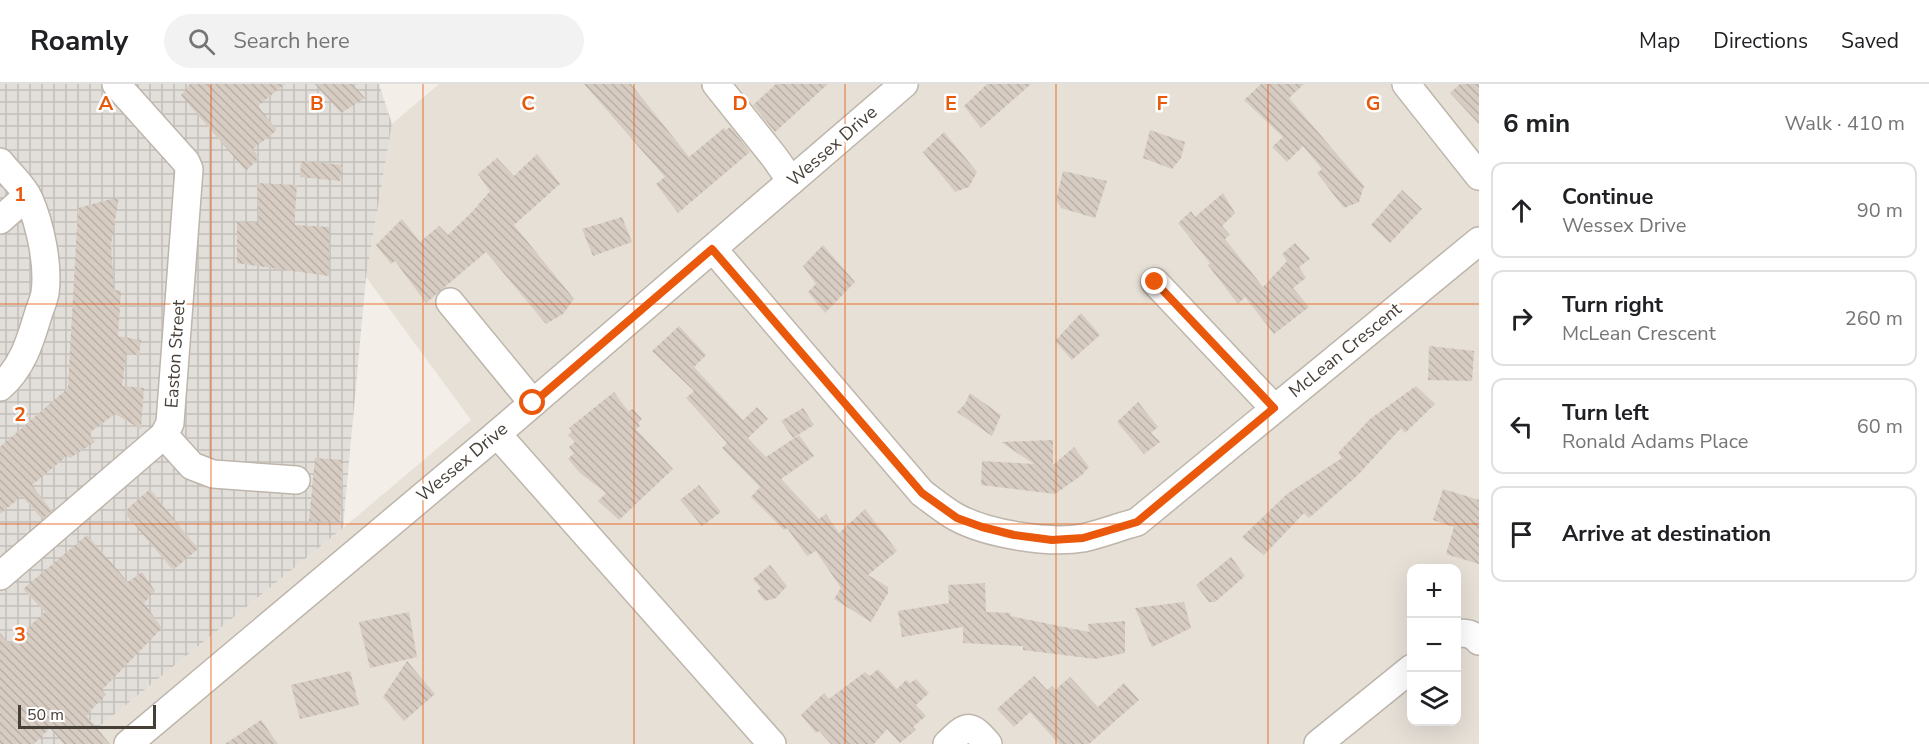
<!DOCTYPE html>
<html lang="en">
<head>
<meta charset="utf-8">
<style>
	body { margin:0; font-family:"Nunito Sans",sans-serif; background:#f2f2f2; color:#202124 }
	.controls { position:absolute; right:18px; bottom:18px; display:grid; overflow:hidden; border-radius:12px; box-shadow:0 6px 24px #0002 }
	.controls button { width:54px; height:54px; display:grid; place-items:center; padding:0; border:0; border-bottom:2px solid #e0e0e0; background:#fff; color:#202124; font:30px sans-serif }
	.scale { position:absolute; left:18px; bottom:15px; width:138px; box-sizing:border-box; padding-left:6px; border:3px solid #463f37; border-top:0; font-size:16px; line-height:21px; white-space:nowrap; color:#463f37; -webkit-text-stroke:4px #fff; paint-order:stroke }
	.stop { position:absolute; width:18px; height:18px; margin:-14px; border:4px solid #ea580c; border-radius:50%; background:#fff }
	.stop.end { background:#ea580c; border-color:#fff; box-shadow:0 2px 6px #0008 }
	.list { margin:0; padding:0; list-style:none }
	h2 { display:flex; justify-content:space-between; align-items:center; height:78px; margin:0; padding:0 24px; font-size:26px }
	h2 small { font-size:20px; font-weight:400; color:#757577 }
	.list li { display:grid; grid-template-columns:39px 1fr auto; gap:18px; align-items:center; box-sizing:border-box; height:96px; margin:0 12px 12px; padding:0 12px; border:2px solid #e0e0e0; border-radius:12px }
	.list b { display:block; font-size:22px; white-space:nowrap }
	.list p { margin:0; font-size:20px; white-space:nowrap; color:#757577 }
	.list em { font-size:20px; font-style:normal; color:#757577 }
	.icon { flex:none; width:33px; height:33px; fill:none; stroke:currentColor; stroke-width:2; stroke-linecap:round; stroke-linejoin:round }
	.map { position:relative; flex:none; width:1479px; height:660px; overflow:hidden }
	header { display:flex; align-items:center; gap:36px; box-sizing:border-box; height:84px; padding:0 30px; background:#fff; border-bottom:2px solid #e0e0e0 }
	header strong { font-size:28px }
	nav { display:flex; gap:33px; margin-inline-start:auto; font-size:21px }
	.search { width:420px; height:54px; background:#f2f2f2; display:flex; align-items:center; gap:15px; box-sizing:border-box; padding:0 21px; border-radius:33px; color:#757577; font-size:22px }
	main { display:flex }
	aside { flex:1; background:#fff }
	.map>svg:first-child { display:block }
	.residential { fill:#e6e0d7; fill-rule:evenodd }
	.industrial { fill:url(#industrial-grid) }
	.building { fill:url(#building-back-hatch) }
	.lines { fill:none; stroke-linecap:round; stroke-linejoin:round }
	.minor-casing { stroke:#beb5ab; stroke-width:30 }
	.minor { stroke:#fff; stroke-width:27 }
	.route { stroke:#ea580c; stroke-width:8 }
	.grid { fill:none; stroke:#e8590c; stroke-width:1.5; stroke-opacity:0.55 }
	.labels { text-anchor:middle; stroke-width:5; stroke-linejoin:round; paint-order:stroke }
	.street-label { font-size:18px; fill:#463f37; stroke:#fff }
	.grid-label { font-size:20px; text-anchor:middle; font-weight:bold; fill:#e8590c; stroke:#fff; stroke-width:5; stroke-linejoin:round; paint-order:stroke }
</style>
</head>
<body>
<header>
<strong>Roamly</strong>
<div class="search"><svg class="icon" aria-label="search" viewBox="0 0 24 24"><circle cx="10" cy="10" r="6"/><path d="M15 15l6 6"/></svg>Search here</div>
<nav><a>Map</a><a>Directions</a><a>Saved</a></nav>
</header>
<main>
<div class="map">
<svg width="1479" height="660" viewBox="0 0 1479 660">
	<defs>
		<pattern id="industrial-grid" width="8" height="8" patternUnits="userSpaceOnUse" patternTransform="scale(1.5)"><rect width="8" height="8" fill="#e2deda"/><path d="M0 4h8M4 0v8" fill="none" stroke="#c3c0bc"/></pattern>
		<pattern id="building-back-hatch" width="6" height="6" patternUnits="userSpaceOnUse" patternTransform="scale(1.5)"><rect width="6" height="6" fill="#d7ccc2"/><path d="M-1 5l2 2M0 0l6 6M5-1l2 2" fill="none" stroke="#bab0a7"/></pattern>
	</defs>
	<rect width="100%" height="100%" fill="#f3eee8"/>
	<path class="residential" d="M439 0H1479V660H78L343 444 471 336 366 193 392 40ZM1412 484H1456V638H1412Z"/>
	<polygon class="industrial" points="0,0 379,0 392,40 366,193 343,444 78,660 0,660"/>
	<g class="building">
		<polygon points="190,0 285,0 258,22 277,46 253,65 259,74 246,87 181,11"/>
		<polygon points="315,0 352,0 365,14 341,29"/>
		<polygon points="584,0 631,0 689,73 724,44 726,46 730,43 750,68 678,129 656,100 665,93"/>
		<polygon points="776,0 828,0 775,48 753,21"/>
		<polygon points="987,0 1031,0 981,44 964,22"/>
		<polygon points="1261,0 1304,0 1289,14 1364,102 1359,118 1344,124 1317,89 1322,85 1303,62 1287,78 1272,63 1283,53 1244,16"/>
		<polygon points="1460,0 1479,0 1479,40 1450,9"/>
		<polygon points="1150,46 1185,58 1181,74 1172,85 1143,74"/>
		<polygon points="944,48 977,88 969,103 955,108 923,68"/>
		<polygon points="537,70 560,100 514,141 574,215 563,230 546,240 486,168 426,219 395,177 391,180 376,161 402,135 420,158 439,142 448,151 472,128 490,107 478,90 497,74 514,92"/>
		<polygon points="301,77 343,81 340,97 300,93"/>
		<polygon points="1063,87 1107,97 1095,134 1061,124 1056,116"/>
		<polygon points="257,99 297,101 294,141 329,143 329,192 237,179 237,138 259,139"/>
		<polygon points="1402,106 1422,125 1390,159 1371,141"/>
		<polygon points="1223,109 1235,129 1222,142 1230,151 1225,155 1263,203 1287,177 1282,170 1295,159 1310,175 1299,183 1306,194 1293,204 1309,223 1274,250 1245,213 1238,220 1208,181 1210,179 1178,139 1191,127 1195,133"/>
		<polygon points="119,113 111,160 114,206 121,207 118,252 141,256 139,271 126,270 122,302 144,304 141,345 115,330 89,349 95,358 70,374 67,372 32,401 52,427 42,435 22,412 0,430 0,363 68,304 78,124"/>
		<polygon points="622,133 632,158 593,172 582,145"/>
		<polygon points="823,161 855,198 825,229 808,208 816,200 803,182"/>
		<polygon points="1081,229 1100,251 1072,276 1055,257"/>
		<polygon points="679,242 706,271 694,283 743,336 757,323 768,335 748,354 766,373 799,351 814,372 781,395 819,435 826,430 839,449 865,425 897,467 868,491 888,503 888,509 871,538 834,515 841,504 816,467 807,472 787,444 784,446 751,413 760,403 722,364 727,359 686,314 694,307 652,267"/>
		<polygon points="1429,262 1474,267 1472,297 1428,296"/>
		<polygon points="1416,302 1435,320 1405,349 1401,344 1358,391 1309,434 1304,429 1264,471 1242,453 1287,410 1342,374 1338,369 1370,335"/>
		<polygon points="614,308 628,327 633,325 642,335 638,339 640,342 636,345 673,385 619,436 598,417 606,409 580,389 568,375 574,369 569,363 575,358 568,351 572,347 569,344"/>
		<polygon points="970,309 1001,331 992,352 957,328 965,320"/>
		<polygon points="1138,318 1158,343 1151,349 1160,358 1144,370 1117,338"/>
		<polygon points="803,324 814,341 793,354 781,337"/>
		<polygon points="1053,356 1053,381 1074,363 1089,383 1082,391 1055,410 981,401 982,377 1034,380 1001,358"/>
		<polygon points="315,374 343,376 340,438 309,437"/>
		<polygon points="699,401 721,428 702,442 680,416"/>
		<polygon points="150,405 198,465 173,486 124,428"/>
		<polygon points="1443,405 1479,416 1479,480 1446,470 1454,443 1433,436"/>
		<polygon points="87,451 128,498 142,488 155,507 144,519 162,544 102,606 106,611 86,631 110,660 64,660 50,644 34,660 0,660 0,549 10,560 45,528 23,505"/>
		<polygon points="1231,473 1245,492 1215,518 1209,518 1196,501"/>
		<polygon points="770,481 787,502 776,514 765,517 757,507 761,504 753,495"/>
		<polygon points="985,499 986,528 1011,529 1010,532 1089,548 1088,540 1125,537 1125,569 1095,575 1023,566 1023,562 963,559 963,543 902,553 898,527 949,519 948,501"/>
		<polygon points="1184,518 1191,544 1152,563 1135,524"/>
		<polygon points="409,528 417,573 370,584 359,538"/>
		<polygon points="407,577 435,610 404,637 383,613"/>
		<polygon points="878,585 897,605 906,596 910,599 916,595 929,609 916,621 926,632 913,643 916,646 900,659 887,645 874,660 831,660 819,647 816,649 801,631 824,609 829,615 865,588 870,592"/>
		<polygon points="350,587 359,621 300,635 291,601"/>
		<polygon points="1034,592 1047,606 1052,602 1055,606 1070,593 1098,623 1124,599 1139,616 1089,660 1059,660 1030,628 1014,643 997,625"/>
		<polygon points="261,636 278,660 225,660"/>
	</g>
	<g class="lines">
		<g class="minor-casing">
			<g id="minor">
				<polyline points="716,0 775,74 791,97"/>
				<polyline points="1406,0 1479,92"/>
				<path d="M0 78C9 90 23 101 29 115 40 140 49 181 45 209 44 216 40 224 38 231 30 258 22 284 0 303"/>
				<polyline points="0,136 27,112"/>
				<path d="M713 165 922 409C933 417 945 427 956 433 987 450 1049 460 1083 454 1101 450 1119 443 1137 438L1479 157"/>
				<polyline points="1155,198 1274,324"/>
				<polyline points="450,218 533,319"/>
				<polyline points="497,350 772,660"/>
				<polyline points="164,351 192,382 213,390 296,396"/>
				<polyline points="0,492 164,351 170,339 189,85 186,78 116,0"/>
				<path d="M1456 550C1466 548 1473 550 1479 557"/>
				<polyline points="128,660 497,350 904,0"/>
				<path d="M947 660C967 641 969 638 988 660"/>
				<polyline points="1318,660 1412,584"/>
			</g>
		</g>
		<use href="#minor" class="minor"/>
	</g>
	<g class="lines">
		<polyline class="route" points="533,319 712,165 922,409 957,434 982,443 1014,451 1052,456 1083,454 1137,438 1274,324 1155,198"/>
	</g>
	<path class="grid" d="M211 0V660M423 0V660M634 0V660M845 0V660M1056 0V660M1268 0V660M0 220H1479M0 440H1479"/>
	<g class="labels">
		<g class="street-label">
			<text transform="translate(832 62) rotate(-41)" y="6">Wessex Drive</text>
			<text transform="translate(1345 266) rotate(-39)" y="6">McLean Crescent</text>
			<text transform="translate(175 270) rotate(-86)" y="6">Easton Street</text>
			<text transform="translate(462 378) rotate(-40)" y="6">Wessex Drive</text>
		</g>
	</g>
	<g class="grid-label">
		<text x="106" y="26">A</text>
		<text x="317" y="26">B</text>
		<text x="528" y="26">C</text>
		<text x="740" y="26">D</text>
		<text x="951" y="26">E</text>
		<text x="1162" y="26">F</text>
		<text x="1373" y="26">G</text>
		<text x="20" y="117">1</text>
		<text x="20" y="337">2</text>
		<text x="20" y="557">3</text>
	</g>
</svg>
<div class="controls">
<button>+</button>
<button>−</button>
<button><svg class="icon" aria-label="layers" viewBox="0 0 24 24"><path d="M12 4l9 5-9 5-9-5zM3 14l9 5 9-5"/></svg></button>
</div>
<div class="scale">50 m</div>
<div class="stop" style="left:533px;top:319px"></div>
<div class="stop end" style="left:1155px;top:198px"></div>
</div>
<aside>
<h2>6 min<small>Walk · 410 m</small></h2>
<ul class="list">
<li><svg class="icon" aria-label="ahead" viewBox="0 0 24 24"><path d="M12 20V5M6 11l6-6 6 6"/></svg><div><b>Continue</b><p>Wessex Drive</p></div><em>90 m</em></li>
<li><svg class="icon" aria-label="right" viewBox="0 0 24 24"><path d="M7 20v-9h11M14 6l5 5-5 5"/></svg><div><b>Turn right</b><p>McLean Crescent</p></div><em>260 m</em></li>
<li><svg class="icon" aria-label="left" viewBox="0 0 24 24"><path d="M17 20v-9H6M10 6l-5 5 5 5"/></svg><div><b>Turn left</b><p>Ronald Adams Place</p></div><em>60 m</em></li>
<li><svg class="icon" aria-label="arrive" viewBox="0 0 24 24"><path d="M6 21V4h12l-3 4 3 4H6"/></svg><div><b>Arrive at destination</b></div></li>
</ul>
</aside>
</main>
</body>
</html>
